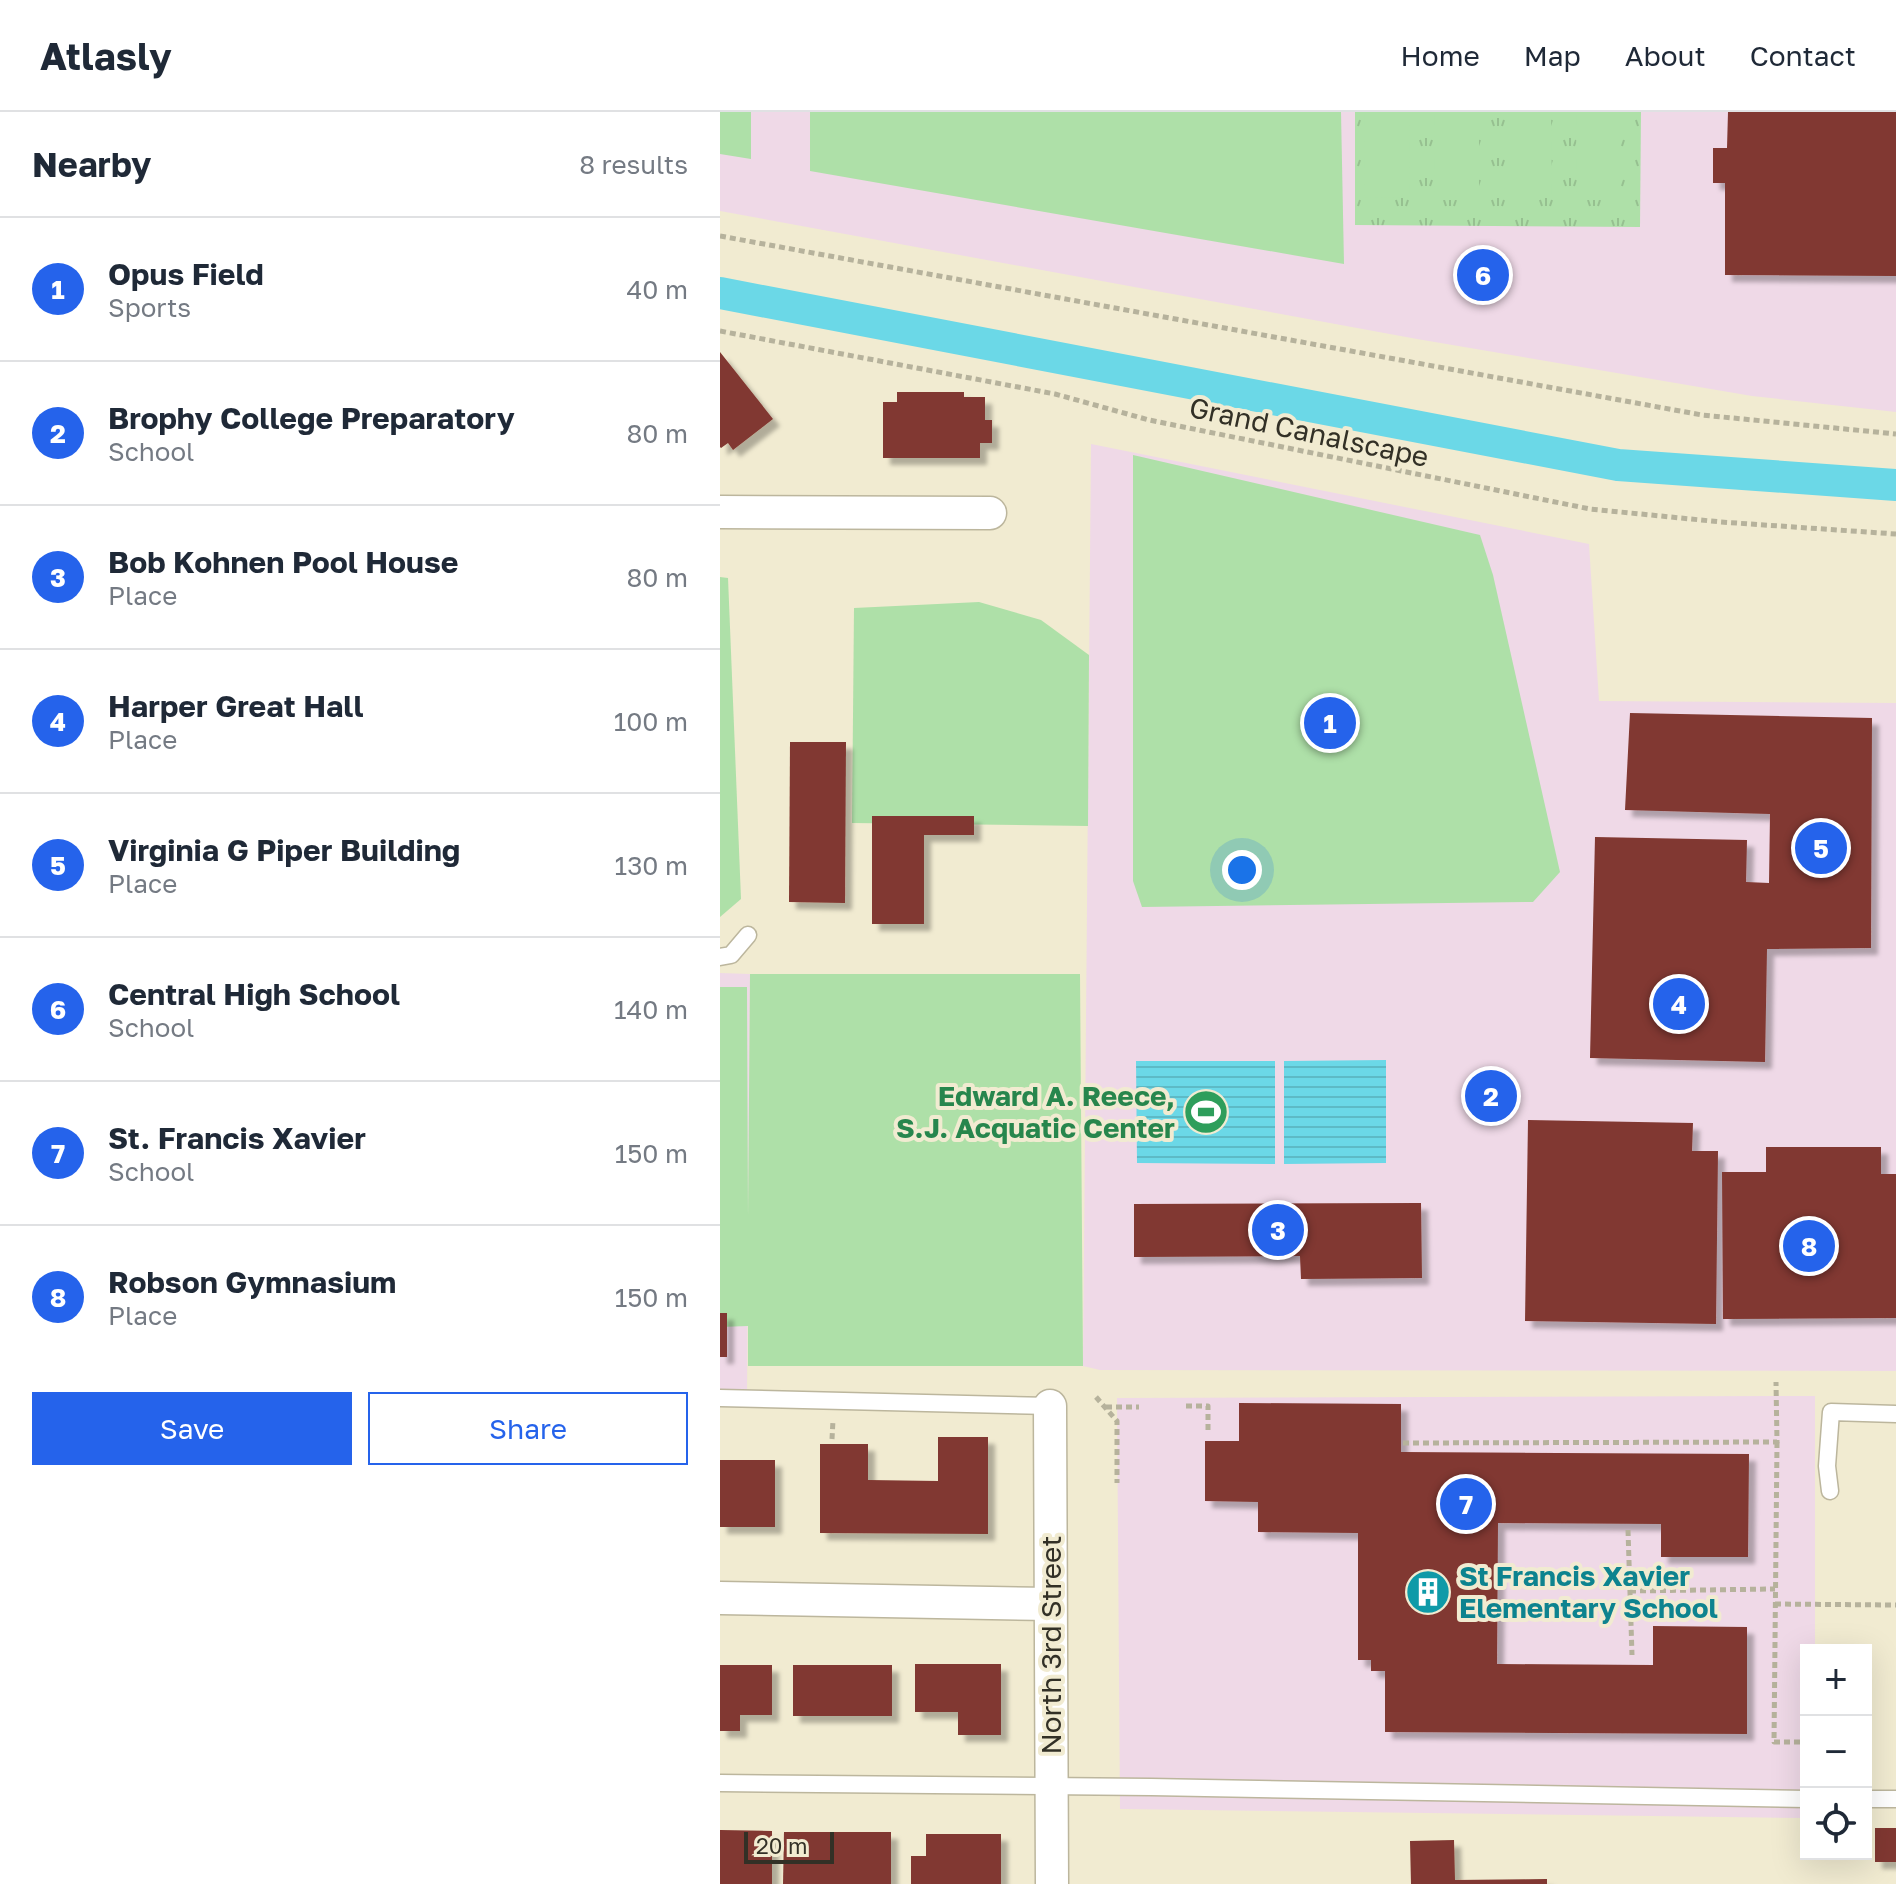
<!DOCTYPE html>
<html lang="en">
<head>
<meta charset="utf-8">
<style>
	body { margin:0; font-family:"Golos Text",sans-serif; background:#f2f2f3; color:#1f2937 }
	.controls { position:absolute; right:24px; bottom:24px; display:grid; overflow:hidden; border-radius:0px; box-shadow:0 8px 32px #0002 }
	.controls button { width:72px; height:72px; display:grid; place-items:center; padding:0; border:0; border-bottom:2px solid #e0e1e3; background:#fff; color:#1f2937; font:40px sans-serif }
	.scale { position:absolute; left:24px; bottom:20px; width:90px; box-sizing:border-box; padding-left:8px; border:4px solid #323026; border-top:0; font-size:22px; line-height:28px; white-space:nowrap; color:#323026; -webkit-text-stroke:6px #f1ebd1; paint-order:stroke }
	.you { position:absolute; left:522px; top:758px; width:28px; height:28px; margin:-20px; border:6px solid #fff; border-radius:50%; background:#1a73e8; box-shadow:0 0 0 12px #1a73e833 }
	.badge { display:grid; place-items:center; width:52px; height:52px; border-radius:50%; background:#2563eb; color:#fff; font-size:26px; font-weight:700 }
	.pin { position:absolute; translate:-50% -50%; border:4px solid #fff; box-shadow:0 2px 8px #0006 }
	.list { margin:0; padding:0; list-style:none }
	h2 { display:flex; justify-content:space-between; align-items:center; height:104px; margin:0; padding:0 32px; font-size:34px }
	h2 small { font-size:26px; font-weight:400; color:#747a83 }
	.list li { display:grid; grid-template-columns:52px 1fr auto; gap:24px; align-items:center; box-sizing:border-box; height:144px; padding:0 32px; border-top:2px solid #e0e1e3 }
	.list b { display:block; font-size:30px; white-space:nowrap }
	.list p { margin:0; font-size:26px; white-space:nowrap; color:#747a83 }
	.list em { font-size:26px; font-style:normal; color:#747a83 }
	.actions { display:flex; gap:16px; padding:24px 32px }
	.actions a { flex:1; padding:18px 0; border:2px solid #2563eb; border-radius:0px; text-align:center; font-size:28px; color:#2563eb }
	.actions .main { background:#2563eb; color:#fff }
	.icon { flex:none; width:44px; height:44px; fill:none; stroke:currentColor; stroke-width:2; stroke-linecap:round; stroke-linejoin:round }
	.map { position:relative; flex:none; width:1176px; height:1772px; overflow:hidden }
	header { display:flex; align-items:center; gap:48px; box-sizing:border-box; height:112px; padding:0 40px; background:#fff; border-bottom:2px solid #e0e1e3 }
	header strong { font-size:38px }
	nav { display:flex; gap:44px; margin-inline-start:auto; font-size:28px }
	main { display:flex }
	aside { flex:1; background:#fff }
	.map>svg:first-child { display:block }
	.education { fill:#efd9e7 }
	.grass { fill:url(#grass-tufts) }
	.pitch { fill:#aee0a8 }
	.water { fill:url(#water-rules) }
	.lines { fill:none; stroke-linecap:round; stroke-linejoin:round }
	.canal { stroke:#6bd8e7; stroke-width:32 }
	.building { fill:#813830; filter:url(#shadow) }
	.lane-casing { stroke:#bcb69d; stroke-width:19 }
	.street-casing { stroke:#bcb69d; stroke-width:35 }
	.path { stroke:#b6b29c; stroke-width:5; stroke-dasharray:6 4; stroke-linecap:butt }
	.lane { stroke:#fff; stroke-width:16 }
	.street { stroke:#fff; stroke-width:32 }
	.labels { text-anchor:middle; stroke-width:8; stroke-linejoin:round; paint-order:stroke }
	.street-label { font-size:28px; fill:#323026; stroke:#f1ebd1 }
	.leisure-label { font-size:28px; font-weight:bold; fill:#27864d; stroke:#f1ebd1; text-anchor:end }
	.culture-label { font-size:28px; font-weight:bold; fill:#0d838f; stroke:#f1ebd1; text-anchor:start }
</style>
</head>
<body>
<header>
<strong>Atlasly</strong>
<nav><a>Home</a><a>Map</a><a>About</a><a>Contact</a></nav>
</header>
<main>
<aside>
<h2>Nearby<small>8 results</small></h2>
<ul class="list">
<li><span class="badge">1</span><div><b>Opus Field</b><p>Sports</p></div><em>40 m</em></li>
<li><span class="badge">2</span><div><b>Brophy College Preparatory</b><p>School</p></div><em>80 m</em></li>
<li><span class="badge">3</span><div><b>Bob Kohnen Pool House</b><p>Place</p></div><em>80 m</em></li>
<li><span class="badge">4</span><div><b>Harper Great Hall</b><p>Place</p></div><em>100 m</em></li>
<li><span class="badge">5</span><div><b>Virginia G Piper Building</b><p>Place</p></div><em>130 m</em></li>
<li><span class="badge">6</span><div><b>Central High School</b><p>School</p></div><em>140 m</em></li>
<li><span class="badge">7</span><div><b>St. Francis Xavier</b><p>School</p></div><em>150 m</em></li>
<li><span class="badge">8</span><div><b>Robson Gymnasium</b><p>Place</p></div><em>150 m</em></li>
</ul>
<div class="actions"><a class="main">Save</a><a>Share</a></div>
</aside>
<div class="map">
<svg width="1176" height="1772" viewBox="0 0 1176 1772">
	<defs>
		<pattern id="grass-tufts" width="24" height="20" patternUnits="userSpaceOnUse" patternTransform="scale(2)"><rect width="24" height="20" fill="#aee0a8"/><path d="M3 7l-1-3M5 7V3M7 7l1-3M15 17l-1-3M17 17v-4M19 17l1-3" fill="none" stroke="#96c090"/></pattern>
		<pattern id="water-rules" width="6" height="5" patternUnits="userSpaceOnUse" patternTransform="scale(2)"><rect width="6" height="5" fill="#6bd8e7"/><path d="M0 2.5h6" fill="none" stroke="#5dbac6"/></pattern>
		<filter id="shadow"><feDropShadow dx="7" dy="7" stdDeviation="2" flood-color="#0004"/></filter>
	</defs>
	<rect width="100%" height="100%" fill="#f1ebd1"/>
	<g class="education">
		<polygon points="0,0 1176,0 1176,300 1032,284 697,227 0,99"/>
		<polygon points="371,332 869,432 879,589 1176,591 1176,1259 380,1258 363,1254"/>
		<polygon points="0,861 30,862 27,1282 0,1283"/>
		<polygon points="1095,1284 1095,1538 1086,1538 1086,1706 400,1697 397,1286"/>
	</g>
	<polygon class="grass" points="635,0 921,0 920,115 635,113"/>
	<g class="pitch">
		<polygon points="0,0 31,0 31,47 0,42"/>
		<polygon points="90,0 621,0 624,152 90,59"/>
		<polygon points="644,0 689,0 690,85 645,86"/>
		<polygon points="714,0 759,0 759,88 715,88"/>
		<polygon points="786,0 831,0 832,85 786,85"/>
		<polygon points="856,0 901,0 901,88 857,88"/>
		<polygon points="413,343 760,423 773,463 840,760 813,790 422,795 413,769"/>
		<polygon points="0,465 8,466 21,787 0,805"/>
		<polygon points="259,490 321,508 369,543 368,714 132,711 134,496"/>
		<polygon points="30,862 360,862 363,1254 28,1254 28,1214 0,1215 0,875 27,875 28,1106"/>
	</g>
	<g class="water">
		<polygon points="666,948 666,1051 564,1052 564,949"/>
		<polygon points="416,949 555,949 555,1052 417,1051"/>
	</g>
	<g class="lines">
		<polyline class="canal" points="0,181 898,353 1176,373"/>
	</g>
	<g class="building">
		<polygon points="1008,0 1176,0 1176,164 1005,163 1005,71 993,71 993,36 1007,36"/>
		<polygon points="0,240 53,307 13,338 8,331 1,336 0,335"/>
		<polygon points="177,280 244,280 244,285 265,285 265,308 272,308 272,331 260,331 260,346 163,346 163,290 177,290"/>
		<polygon points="910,601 1152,606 1151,836 1047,837 1045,950 870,946 875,725 1027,728 1026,770 1049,771 1050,702 905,698"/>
		<polygon points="70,630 126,630 125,791 69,790"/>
		<polygon points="152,704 254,704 254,723 204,723 204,812 152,812"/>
		<polygon points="808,1008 973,1011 972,1039 998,1039 996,1212 805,1209"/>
		<polygon points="1046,1035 1161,1035 1161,1062 1176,1062 1176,1206 1003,1207 1002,1060 1046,1060"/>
		<polygon points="701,1091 702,1166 581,1167 580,1144 414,1145 414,1092"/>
		<rect x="0" y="1201" width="7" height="44"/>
		<polygon points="519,1291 681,1292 681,1340 1029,1342 1028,1445 941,1445 941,1412 778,1411 777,1552 933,1553 933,1514 1027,1515 1027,1622 665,1620 665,1559 651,1559 651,1548 638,1548 638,1421 538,1420 538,1390 485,1389 485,1329 519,1329"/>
		<polygon points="218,1325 268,1325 268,1422 100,1421 100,1332 148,1332 148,1368 218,1369"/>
		<rect x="0" y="1348" width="55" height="67"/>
		<polygon points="195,1552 281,1552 281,1623 238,1623 238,1600 195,1600"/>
		<polygon points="0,1553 52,1553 52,1603 20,1603 20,1619 0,1619"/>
		<rect x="73" y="1553" width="99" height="51"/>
		<rect x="1155" y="1716" width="21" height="34"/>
		<polygon points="0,1718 52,1719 52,1772 0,1772"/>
		<polygon points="64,1720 171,1720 171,1772 63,1772"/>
		<polygon points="206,1722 281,1722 281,1772 191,1772 191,1744 206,1744"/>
		<polygon points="734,1728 735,1768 827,1767 827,1772 691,1772 690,1729"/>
	</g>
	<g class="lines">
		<g class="lane-casing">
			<g id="lane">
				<polyline points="0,845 11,843 28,823"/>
				<polyline points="0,1286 330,1294"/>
				<polyline points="1110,1379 1107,1354 1111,1300 1176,1302"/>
				<polyline points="0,1671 431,1675 1086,1687"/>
				<polyline points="1146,1687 1176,1687"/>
			</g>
		</g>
		<g class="street-casing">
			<g id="street">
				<polyline points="0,400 270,401"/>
				<polyline points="330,1294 332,1772"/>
				<polyline points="0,1486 330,1492"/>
			</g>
		</g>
		<g class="path">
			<polyline points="0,124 982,303 1176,322"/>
			<polyline points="0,219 335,282 429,308 870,397 1001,410 1176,422"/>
			<polyline points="376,1285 397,1309 397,1371"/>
			<polyline points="466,1294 488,1294 488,1320"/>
			<polyline points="386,1295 419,1295"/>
			<polyline points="112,1327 113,1308"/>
			<polyline points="1057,1330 1054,1630 1086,1630"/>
			<polyline points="683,1331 1057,1330 1056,1270"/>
			<polyline points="908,1418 912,1543"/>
			<polyline points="910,1479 1055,1477"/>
			<polyline points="1055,1492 1176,1493"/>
		</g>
		<use href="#lane" class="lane"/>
		<use href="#street" class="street"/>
	</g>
	<defs>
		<g id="stadium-disc" transform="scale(2.3)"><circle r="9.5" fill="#2e9e5b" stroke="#f1ebd1"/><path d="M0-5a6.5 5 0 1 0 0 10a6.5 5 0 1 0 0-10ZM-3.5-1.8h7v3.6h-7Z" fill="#fff"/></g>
		<g id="building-disc" transform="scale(2.3)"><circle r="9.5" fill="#0f9aa8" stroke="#f1ebd1"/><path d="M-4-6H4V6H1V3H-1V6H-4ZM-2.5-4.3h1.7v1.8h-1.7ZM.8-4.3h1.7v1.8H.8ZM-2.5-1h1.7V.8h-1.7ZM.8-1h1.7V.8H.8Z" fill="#fff"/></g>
	</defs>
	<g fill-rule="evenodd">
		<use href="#stadium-disc" x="486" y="1000"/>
		<use href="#building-disc" x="708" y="1480"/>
	</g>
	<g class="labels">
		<g class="street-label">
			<text transform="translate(589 320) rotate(12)" y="10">Grand Canalscape</text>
			<text transform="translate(331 1533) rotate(-90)" y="10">North 3rd Street</text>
		</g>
		<g class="leisure-label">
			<text x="455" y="994">Edward A. Reece,<tspan x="455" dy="32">S.J. Acquatic Center</tspan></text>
		</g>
		<g class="culture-label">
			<text x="739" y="1474">St Francis Xavier<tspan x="739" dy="32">Elementary School</tspan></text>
		</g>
	</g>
</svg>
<div class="controls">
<button>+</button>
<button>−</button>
<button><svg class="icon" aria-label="locate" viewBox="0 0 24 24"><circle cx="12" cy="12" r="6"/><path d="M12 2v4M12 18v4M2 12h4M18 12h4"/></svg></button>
</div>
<div class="scale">20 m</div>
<div class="you"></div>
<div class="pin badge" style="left:610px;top:611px">1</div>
<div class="pin badge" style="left:771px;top:984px">2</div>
<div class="pin badge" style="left:558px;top:1118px">3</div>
<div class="pin badge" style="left:959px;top:892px">4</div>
<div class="pin badge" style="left:1101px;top:736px">5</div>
<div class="pin badge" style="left:763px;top:163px">6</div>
<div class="pin badge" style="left:746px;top:1392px">7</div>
<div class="pin badge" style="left:1089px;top:1134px">8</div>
</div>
</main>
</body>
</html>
